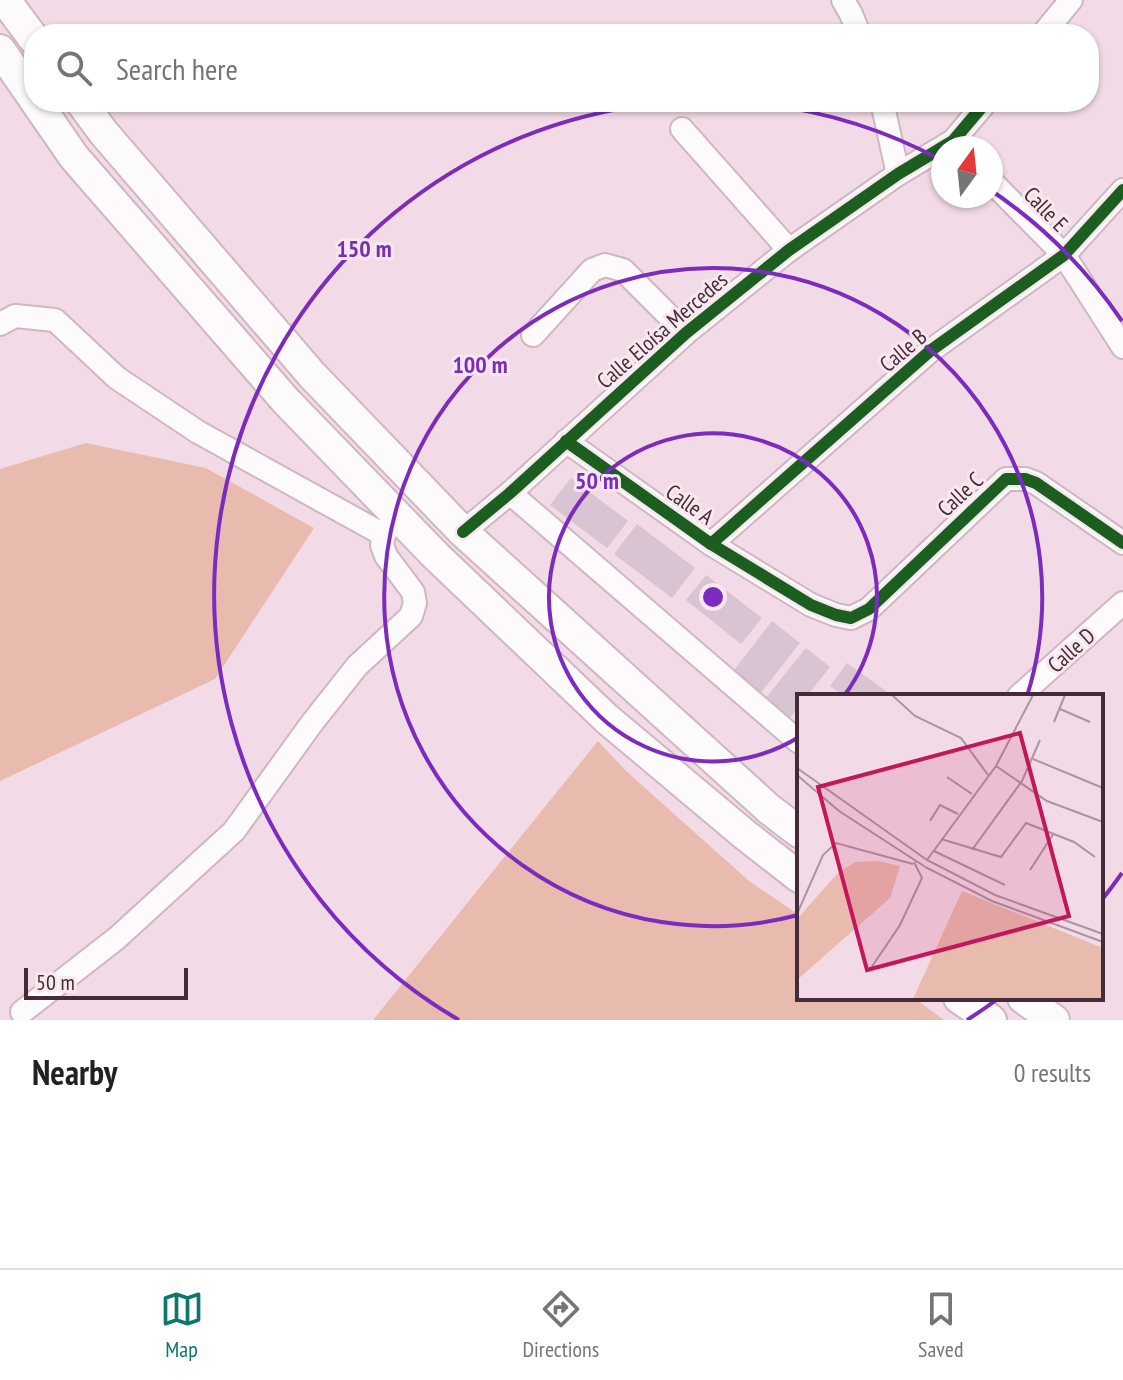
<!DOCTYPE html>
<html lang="en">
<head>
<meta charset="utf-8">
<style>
	body { margin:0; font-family:"PT Sans Narrow",sans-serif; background:#f2f2f2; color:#202124 }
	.compass { position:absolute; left:931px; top:136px; width:72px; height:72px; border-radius:50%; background:#fff; box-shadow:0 2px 6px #0004; rotate:15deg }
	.scale { position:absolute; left:24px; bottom:20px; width:164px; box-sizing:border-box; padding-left:8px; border:4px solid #452a38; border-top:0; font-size:22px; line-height:28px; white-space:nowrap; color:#452a38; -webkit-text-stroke:6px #f7e8ef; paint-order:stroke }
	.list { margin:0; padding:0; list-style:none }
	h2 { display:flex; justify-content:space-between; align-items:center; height:104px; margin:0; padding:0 32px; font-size:34px }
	h2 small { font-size:26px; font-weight:400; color:#757577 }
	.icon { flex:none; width:44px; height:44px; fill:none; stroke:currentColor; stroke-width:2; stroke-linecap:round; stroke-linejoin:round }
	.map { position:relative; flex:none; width:1123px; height:1020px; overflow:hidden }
	.search { position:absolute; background:#fff; box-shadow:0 2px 6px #0004; left:24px; right:24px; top:24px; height:88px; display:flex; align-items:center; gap:20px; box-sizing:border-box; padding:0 28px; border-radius:32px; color:#757577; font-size:30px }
	.sheet { height:248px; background:#fff }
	nav { display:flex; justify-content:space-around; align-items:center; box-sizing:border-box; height:112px; border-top:2px solid #e0e0e0; background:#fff; font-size:22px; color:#757577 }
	nav a { display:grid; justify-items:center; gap:4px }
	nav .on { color:#0f766e }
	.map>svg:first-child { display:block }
	.forest { fill:#e8bbae }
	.building { fill:#d8c4d3 }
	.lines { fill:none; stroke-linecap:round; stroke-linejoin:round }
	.minor-casing { stroke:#ceb7c2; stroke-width:26 }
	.major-casing { stroke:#ceb7c2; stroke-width:34 }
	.minor { stroke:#fdfafb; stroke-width:22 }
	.major { stroke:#fdfafb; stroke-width:30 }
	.cycleway-casing { stroke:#f7e8ef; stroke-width:17 }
	.cycleway { stroke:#1b5e20; stroke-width:12 }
	.ring { fill:none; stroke:#7b2cbf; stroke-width:4 }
	.labels { text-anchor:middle; stroke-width:6; stroke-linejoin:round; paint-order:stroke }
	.street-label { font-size:22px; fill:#452a38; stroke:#f7e8ef }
	.inset-road { fill:none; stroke:#ad94a0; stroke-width:2 }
	.view { fill:#c2185b; fill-opacity:0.15; stroke:#c2185b; stroke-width:4 }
	.inset-edge { fill:none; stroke:#452a38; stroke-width:4 }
	.centre { fill:#7b2cbf; stroke:#f7e8ef; stroke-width:4 }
	.ring-label { font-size:24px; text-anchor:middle; font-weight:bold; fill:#7b2cbf; stroke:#f7e8ef; stroke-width:6; stroke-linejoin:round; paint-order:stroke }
</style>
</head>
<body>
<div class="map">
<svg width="1123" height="1020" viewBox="0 0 1123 1020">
	<rect width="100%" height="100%" fill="#f2dbe6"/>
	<g class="forest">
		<polygon points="86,443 206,468 314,528 215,679 0,781 0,469"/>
		<polygon points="598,741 625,770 749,881 799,915 799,998 914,998 944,1020 373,1020"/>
	</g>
	<g class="building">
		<polygon points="571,478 628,521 607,548 550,505"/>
		<polygon points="637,524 695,568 672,598 614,554"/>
		<polygon points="706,575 762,618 741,644 686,600"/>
		<polygon points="772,621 800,643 756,699 728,678"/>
		<polygon points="806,648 830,667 807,696 799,696 799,706 785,724 761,704"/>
		<polygon points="847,663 893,696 844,696 830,686"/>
	</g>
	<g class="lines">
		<g class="minor-casing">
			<g id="minor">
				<polyline points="843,0 851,14 859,34"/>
				<polyline points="1043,34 1071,0"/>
				<polyline points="882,102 898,174"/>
				<polyline points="682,129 789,250"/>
				<polyline points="991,181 1064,255 1123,347"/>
				<polyline points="0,324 15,316 55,320 117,378 198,432 384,535"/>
				<polyline points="533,335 592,270 605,265 623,270 686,333"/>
				<polyline points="566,441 711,544 811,605 836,615 851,618 869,609 1006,479 1025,479 1036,483 1123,543"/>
				<polyline points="510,493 799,742"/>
				<polyline points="463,532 510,493 686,333 789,250 898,174 953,141 986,102"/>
				<polyline points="711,544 930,351 1064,255 1123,190"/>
				<polyline points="1019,696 1123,603"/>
				<polyline points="22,1012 117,938 234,831 312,723 357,666 411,616 415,603 413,592 386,556 382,545 384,535 395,514"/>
			</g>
		</g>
		<g class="major-casing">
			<g id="major">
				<polyline points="5,0 34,39"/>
				<polyline points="0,50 34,99"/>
				<polyline points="36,102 74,157 286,401 436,556 607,719 744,834 799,877"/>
				<polyline points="81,102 103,132 312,375 463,532 769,809 799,832"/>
				<polyline points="959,998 991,1020"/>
				<polyline points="1023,998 1054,1020"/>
			</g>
		</g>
		<use href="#minor" class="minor"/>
		<use href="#major" class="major"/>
		<g class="cycleway-casing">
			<g id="cycleway">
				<polyline points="566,441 711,544 811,605 836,615 851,618 869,609 1006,479 1025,479 1036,483 1123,543"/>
				<polyline points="463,532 510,493 686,333 789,250 898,174 953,141 986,102"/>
				<polyline points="711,544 930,351 1064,255 1123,190"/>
			</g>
		</g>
		<use href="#cycleway" class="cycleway"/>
	</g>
	<g class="ring">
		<path d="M799 737A164 164 0 1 1 844 696"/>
		<path d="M798 915A329 329 0 1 1 1027 696"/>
		<path d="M1122 873A493 493 0 0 1 1101 901M999 998A493 493 0 0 1 967 1020M459 1020A493 493 0 0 1 941 160M992 191A493 493 0 0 1 1122 321"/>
	</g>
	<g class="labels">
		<g class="street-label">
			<text transform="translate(1046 209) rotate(46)" y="8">Calle E</text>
			<text transform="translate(662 330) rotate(-41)" y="8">Calle Eloísa Mercedes</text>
			<text transform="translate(903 350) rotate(-40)" y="8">Calle B</text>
			<text transform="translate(960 494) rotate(-43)" y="8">Calle C</text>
			<text transform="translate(690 504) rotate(35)" y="8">Calle A</text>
			<text transform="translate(1071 650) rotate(-42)" y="8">Calle D</text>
		</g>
	</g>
	<g transform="translate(797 694)">
		<rect width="306" height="306" fill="#f2dbe6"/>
		<path d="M81 167 103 172 93 204 0 286V225L41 179 58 168ZM165 197 306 254V305H116Z" fill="#e8bbae"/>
		<path class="inset-road" d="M95 1 118 22 164 44 191 81M263 15 293 28M257 28 268 1M236 65 306 94M199 72 250 107 306 128M0 74 130 166 198 201 306 240M0 81 42 117 130 174 195 207 306 248M150 83 175 100M133 127 143 111 161 120M144 145 204 163 229 129 277 148 298 163M175 156 225 87 243 46M137 157 208 191M130 166 199 72 236 1M233 176 257 139M0 220 26 161 39 149 116 170M74 274 103 231 125 184 117 168"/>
		<path class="view" d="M223 39 272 222 70 276 21 93Z"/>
		<rect width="306" height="306" class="inset-edge"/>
	</g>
	<circle cx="713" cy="597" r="12" class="centre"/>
	<g class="ring-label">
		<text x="364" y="257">150 m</text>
		<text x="480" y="373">100 m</text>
		<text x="597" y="489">50 m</text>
	</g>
</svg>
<svg class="compass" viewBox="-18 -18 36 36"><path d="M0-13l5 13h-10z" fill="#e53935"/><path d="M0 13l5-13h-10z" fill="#757577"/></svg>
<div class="scale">50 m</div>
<div class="search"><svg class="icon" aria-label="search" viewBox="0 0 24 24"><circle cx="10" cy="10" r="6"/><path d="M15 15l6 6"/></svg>Search here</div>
</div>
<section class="sheet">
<h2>Nearby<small>0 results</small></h2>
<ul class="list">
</ul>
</section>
<nav>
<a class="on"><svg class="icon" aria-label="map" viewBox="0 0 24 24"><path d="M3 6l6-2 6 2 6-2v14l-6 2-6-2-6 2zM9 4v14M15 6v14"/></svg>Map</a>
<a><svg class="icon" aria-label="directions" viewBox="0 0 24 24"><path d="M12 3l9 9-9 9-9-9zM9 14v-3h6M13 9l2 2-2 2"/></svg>Directions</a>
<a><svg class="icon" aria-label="saved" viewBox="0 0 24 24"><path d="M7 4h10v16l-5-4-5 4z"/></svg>Saved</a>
</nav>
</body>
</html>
